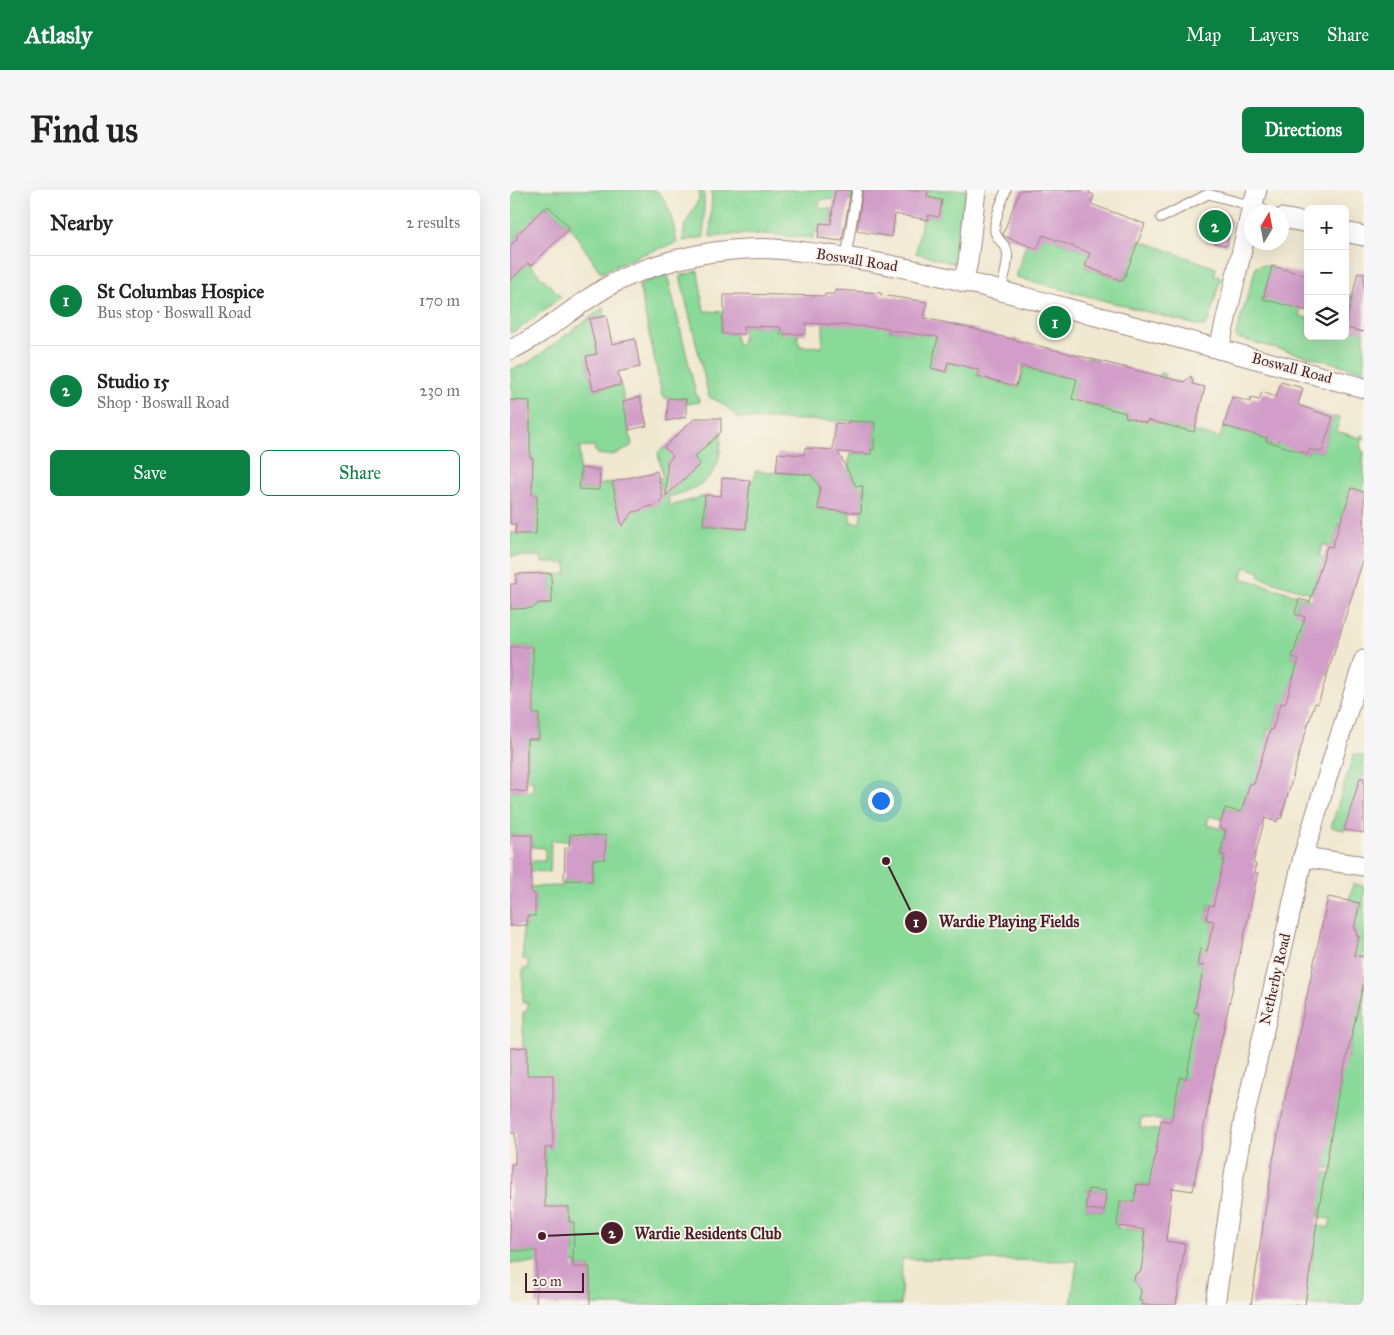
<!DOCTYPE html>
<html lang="en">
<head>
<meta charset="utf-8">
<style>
	body { margin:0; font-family:"IM FELL Great Primer",serif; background:#f6f6f6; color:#222 }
	.controls { position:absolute; right:15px; top:15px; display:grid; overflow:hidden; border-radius:8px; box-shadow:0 5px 20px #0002 }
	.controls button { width:45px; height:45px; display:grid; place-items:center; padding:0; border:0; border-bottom:1px solid #e0e0e0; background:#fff; color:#222; font:25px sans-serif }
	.compass { position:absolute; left:734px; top:15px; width:45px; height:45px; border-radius:50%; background:#fff; box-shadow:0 5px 20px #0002; rotate:10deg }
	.scale { position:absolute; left:15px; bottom:12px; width:59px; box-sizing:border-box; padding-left:5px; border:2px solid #4a1f2b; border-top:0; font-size:14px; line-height:18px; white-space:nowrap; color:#4a1f2b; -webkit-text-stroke:4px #f7f3e8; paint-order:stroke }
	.you { position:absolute; left:370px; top:610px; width:18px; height:18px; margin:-12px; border:4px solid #fff; border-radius:50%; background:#1a73e8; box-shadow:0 0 0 8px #1a73e833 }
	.badge { display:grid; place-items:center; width:32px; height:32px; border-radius:50%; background:#0b8043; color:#fff; font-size:16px; font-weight:700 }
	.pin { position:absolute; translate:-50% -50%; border:2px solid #fff; box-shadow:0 1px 5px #0006 }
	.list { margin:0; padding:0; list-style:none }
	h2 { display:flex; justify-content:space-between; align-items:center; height:65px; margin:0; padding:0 20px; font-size:21px }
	h2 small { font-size:16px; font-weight:400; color:#767676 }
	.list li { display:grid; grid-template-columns:32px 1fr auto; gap:15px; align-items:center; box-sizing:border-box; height:90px; padding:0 20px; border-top:1px solid #e0e0e0 }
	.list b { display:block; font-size:19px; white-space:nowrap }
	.list p { margin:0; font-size:16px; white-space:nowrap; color:#767676 }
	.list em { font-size:16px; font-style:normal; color:#767676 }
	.actions { display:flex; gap:10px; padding:15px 20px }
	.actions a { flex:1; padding:11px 0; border:1px solid #0b8043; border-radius:8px; text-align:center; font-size:18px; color:#0b8043 }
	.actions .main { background:#0b8043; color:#fff }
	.icon { flex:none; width:28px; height:28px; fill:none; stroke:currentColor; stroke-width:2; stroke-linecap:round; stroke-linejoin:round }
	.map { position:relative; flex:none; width:854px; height:1115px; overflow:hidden; border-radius:8px }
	header { display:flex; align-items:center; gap:30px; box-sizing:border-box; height:70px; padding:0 25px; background:#0b8043; color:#fff }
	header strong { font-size:24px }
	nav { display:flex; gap:28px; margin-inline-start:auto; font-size:18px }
	.intro { display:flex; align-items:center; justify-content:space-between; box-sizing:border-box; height:120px; padding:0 30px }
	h1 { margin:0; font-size:35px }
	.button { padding:12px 22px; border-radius:8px; background:#0b8043; color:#fff; font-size:18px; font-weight:700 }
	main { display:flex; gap:30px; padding:0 30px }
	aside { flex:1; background:#fff; border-radius:8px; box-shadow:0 5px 20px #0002 }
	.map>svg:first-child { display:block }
	.green { fill:#89d998; stroke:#6a7c62; fill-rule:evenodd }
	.building { fill:#d29ec9 }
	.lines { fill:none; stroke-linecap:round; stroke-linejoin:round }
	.service-casing { stroke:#9d847e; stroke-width:11 }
	.minor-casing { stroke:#9d847e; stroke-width:21 }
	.service { stroke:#fff; stroke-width:9 }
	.minor { stroke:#fff; stroke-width:19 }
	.labels { text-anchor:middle; stroke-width:4; stroke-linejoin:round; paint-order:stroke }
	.street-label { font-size:15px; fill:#4a1f2b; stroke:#f7f3e8 }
	.leader { fill:none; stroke:#4a1f2b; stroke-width:2 }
	.callout-dot { fill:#4a1f2b; stroke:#f7f3e8; stroke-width:2 }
	.mark-label { font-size:15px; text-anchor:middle; font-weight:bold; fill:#fff }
	.callout-label { font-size:16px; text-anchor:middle; font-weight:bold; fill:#4a1f2b; stroke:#f7f3e8; stroke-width:4; stroke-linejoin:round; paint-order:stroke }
</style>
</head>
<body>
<header>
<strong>Atlasly</strong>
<nav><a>Map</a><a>Layers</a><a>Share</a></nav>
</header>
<div class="intro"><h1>Find us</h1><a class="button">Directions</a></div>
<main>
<aside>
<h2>Nearby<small>2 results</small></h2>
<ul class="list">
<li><span class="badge">1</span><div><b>St Columbas Hospice</b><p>Bus stop · Boswall Road</p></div><em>170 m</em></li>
<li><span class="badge">2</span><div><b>Studio 15</b><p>Shop · Boswall Road</p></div><em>230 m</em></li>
</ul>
<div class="actions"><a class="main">Save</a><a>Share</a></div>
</aside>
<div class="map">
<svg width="854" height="1115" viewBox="0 0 854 1115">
	<rect width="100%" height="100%" fill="#f7f3e8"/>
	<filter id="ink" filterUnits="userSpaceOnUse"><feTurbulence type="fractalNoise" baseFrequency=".02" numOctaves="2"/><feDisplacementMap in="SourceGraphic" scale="10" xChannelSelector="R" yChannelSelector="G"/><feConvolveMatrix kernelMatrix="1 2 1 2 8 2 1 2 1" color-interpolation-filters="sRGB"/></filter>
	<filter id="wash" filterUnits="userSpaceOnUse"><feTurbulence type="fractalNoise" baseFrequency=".0096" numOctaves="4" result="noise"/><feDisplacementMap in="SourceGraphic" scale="20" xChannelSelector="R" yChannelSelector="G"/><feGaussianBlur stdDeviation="1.12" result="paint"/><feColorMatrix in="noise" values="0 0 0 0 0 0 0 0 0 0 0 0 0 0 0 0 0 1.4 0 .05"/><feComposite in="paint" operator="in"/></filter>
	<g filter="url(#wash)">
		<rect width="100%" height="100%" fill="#f0e8d0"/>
		<g class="green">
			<path d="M0 0H146C161 14 163 34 167 53L133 64 91 83 61 38H60L38 16 35 20 33 18 24 27 26 29 15 40H11L7 45V49L0 56Z"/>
			<polygon points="189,0 194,0 194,47 173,51 175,35 189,9"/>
			<path d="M202 0H344L343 9 341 10 316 9C310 10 309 12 309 18L322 19 321 34 309 43 304 42 303 48 255 44H231L200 47Z"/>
			<polygon points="418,0 456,0 449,69 446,74 406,63 412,29 417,29 418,25 429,27 432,10 417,7"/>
			<polygon points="533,45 580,63 575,77 613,91 629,50 706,78 704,86 711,87 699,130 694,136 690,136 506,87 516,54 527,58"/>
			<polygon points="18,73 51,107 9,139 0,143 0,84"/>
			<polygon points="751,75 762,76 753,109 793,112 789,126 798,128 798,146 835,146 835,138 854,142 854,181 727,148 726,144 746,77"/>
			<path d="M188 81 194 121 216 122 212 127V140L216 144H225L227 154H232L231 149H234L233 136 271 137 270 144 288 137V152H289L290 156 312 157 314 123 380 128 379 140 428 146 421 178 436 182 438 172 450 175 474 159 467 186 492 193 503 149 509 151 497 195 508 198 514 177 553 186 559 165 574 176 576 167 587 170C584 183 578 187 566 193L562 207 566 213 573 215 574 213 600 219 611 176 617 178 613 193 623 196 615 227 637 232 650 183 655 184 644 232 710 248 714 236 735 242H758L756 252 767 256 781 211 789 261 798 264 800 259 812 262 823 227 830 228 826 241 850 248 852 244 854 245V249L852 251 850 258 854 262 853 275 854 276V302L840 297 837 306 840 307 846 338 830 333 822 357 813 355 809 366 849 379 846 389 810 378 802 404 749 387 750 382 735 377 731 388 809 412 808 415 789 409 785 423 795 427 782 467 819 479 815 490 785 481 777 509 797 515 795 520 771 513 762 540 758 539 756 547 774 552 754 572 751 571 750 575 753 576 773 603 740 593 731 622 715 618 712 629 699 626 697 635 716 640 710 663 715 665 707 717 699 715 696 730 704 731 697 761 690 760 687 774 694 776 684 822 711 828 681 889 670 888 661 933 640 928H631L630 937 690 948 641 996 627 994 625 1004 648 1007 647 1015 610 1012 607 1038 634 1041 633 1063 640 1064 637 1082 630 1081 625 1085 624 1091 632 1097 629 1111H633L632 1115H561L567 1071 392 1069 391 1115H80V1077H66V1073H0V1061H64V1032H59V1017H0V1008H35V958H43L13 885 17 866V857H13V822L17 821 18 813H13V779H18V770L13 769V735H17L13 726 25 725V704L13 703 14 697 53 696 54 690 82 691 83 669 96 646 60 644V651L41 650 40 682 21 681V671H35V658L22 657V645H0V600L23 602V590L17 591V549H29V525H17L21 467 25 465V460L21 457H0V414L41 413V385L57 384 56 373H32V366H0V343L22 344V331H26L27 306 0 305 19 281H23V268H19L20 233H23V221L20 220V211L2 210 1 180 18 173 93 118 94 126 80 129 87 164 76 167 83 200 111 195 122 255C112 263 101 267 88 264L85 261 84 256 70 257 69 299 88 300 89 295 102 292 110 328C115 330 118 329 120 326L119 321 122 320C129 323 133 319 134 312L154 307 149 288 153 287 148 263 154 257 163 266 156 274 172 291 190 274 184 267 201 251 193 238 211 239C211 246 211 254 210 262 207 291 182 301 158 307L160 316 195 306 193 335 236 339 240 290H244L245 281 301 285 310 297 308 319 340 322V332L350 333 354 297 346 296 338 281 340 263 361 264V259L364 258 365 232 228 228C220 218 211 212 199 207L170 86ZM578 999 596 1001 594 1021 576 1019Z"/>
			<polygon points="155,84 158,88 186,204 190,212 176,214 176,209 155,208 152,205 129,95"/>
			<polygon points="835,105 842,106 835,134"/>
			<polygon points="844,564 854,566 854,590 834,640 821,637"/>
			<polygon points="843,694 854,696 854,767 844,767 849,747 846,746 847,740 844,739 850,713 839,711"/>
			<polygon points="854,784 854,1115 795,1115 797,1101 788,1100 791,1076 801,1078 803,1060 794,1058 798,1034 819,1038 821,1029 808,1027 810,1018 800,1016 804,992 813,993 815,983 823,984 824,979 816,978 816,976 807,974 820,951 823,935 813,933 819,908 828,910 831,893 822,891 828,867 837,869 841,851 831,849 846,827 850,809 841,807"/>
		</g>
		<g id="blocks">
			<g class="building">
				<polygon points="325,0 341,0 332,51 308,48 310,33 321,34"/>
				<polygon points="353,0 418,0 417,7 432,10 429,27 418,25 418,30 385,24 382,47 347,41"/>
				<polygon points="510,0 580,0 579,3 584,5 581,14 635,34 613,91 575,76 580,63 533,45 527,59 494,46 493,44"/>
				<polygon points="38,16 60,38 21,76 18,73 0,91 0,56 7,49 7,45 34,18 35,20"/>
				<polygon points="704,22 717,25 721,31 717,56 697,51"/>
				<polygon points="762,76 798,86 798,121 753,109"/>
				<polygon points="848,82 854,83 854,142 835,138"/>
				<polygon points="325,100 371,103 371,105 417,112 414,128 469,140 469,141 674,192 681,186 683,194 695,197 684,242 637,230 637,233 615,227 616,223 562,209 567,189 511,176 506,196 467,186 469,180 438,172 436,182 421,178 428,147 379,140 379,138 296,133 296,144 270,144 271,137 233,136 234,144 212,144 212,127 214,124 214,105 225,105 225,104 315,106 315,104 325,104"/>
				<polygon points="96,126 102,154 125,149 130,177 108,182 111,195 83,200 76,166 87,164 79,129"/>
				<polygon points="771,192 793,198 788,215 823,227 812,262 800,259 798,264 756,251 757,248 714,236 722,207 740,212 741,208 749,210 752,202 766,207"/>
				<polygon points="130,207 137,236 119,240 113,211"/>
				<polygon points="158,208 176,209 176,227 157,231"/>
				<polygon points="0,210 20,211 20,268 23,268 22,305 27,306 26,344 5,344 6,334 0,334"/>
				<polygon points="185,228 211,228 211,242 184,267 190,274 156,306 157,273 163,266 154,257"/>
				<polygon points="338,231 365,232 364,259 361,259 361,264 328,262 346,296 353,296 351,323 308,319 310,297 301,285 266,282 268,263 294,265 295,258 323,260 325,233 338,234"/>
				<polygon points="71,278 90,280 89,300 69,299"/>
				<polygon points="147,281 153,309 147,315 133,318 131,320 123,322 112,336 102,292"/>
				<polygon points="212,288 240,290 236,339 193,335 195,305 211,306"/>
				<polygon points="842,298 854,302 854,367 808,514 805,513 791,557 771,629 768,628 767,632 755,628 743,673 746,674 744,682 748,683 706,874 692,947 683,1001 662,998 656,1051 675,1054 666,1115 632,1115 633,1111 629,1111 631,1100 624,1091 625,1085 631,1081 635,1052 633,1052 635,1040 607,1036 610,1011 624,1012 627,994 640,996 651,930 661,932 670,887 676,889 689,823 684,822 694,776 687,775 690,759 697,761 704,731 696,730 699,715 703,716 715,665 710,664 716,640 709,638 715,618 731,622 740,593 744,594 760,540 762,540 771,513 775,514 789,469 782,467 795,427 785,424 789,409 800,412 817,356 822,357"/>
				<polygon points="41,383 42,413 29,413 23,418 1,419 0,394 6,394 6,384"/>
				<polygon points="0,457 23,457 23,524 29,524 29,549 17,549 17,602 0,600"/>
				<polygon points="850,588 854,588 854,643 834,640"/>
				<polygon points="60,644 96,646 95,669 83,669 82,691 54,690 55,658 59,658"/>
				<polygon points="0,645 22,645 21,703 25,703 25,726 17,726 17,735 0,736"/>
				<polygon points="818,707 850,713 844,739 847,740 846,746 849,746 844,765 854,767 854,791 827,910 809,1018 795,1115 741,1115 762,976 773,918"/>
				<polygon points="17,857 17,885 43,885 43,958 35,958 35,1017 59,1017 59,1032 64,1032 63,1077 80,1077 80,1115 26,1115 27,1061 0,1061 1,974 5,974 5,943 0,943 0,858"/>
				<polygon points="578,999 596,1001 594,1021 576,1019"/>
			</g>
		</g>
	</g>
	<g filter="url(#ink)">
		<use href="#blocks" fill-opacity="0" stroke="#9d847e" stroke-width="1"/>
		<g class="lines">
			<g class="service-casing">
				<g id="service">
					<polyline points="651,28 698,4 743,16"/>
					<polyline points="336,67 347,0"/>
					<path d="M490 101C493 91 501 68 496 58 493 53 487 49 485 42 483 32 492 11 496 0"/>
				</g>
			</g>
			<g class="minor-casing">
				<g id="minor">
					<polyline points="741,21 747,0"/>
					<polyline points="772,28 798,33"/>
					<polyline points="835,42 854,46"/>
					<polyline points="453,92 458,72 466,0"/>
					<polyline points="709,159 741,21 749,22"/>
					<path d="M0 160C37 143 66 114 102 94 122 83 143 76 165 70 188 64 212 60 236 59 261 57 287 61 312 64 393 74 471 96 549 116 651 143 753 170 854 198"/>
					<polyline points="793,667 854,676"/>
					<polyline points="705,1115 725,979 735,924 793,667 827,555 854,470"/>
				</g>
			</g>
			<use href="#service" class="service"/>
			<use href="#minor" class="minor"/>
		</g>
	</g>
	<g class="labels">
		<g class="street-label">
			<text transform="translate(347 70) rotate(9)" y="5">Boswall Road</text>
			<text transform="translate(782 178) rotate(15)" y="5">Boswall Road</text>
			<text transform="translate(765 789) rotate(-77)" y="5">Netherby Road</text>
		</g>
	</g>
	<path class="leader" d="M376 671L406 732M32 1046L102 1043"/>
	<g class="callout-dot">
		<circle cx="376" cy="671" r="5"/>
		<circle cx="32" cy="1046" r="5"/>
		<circle cx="406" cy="732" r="12"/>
		<circle cx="102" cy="1043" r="12"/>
	</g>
	<g class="mark-label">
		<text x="406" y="737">1</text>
		<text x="102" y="1048">2</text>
	</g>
	<g class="callout-label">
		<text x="499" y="737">Wardie Playing Fields</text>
		<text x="198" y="1049">Wardie Residents Club</text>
	</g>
</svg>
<div class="controls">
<button>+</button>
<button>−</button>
<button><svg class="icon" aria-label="layers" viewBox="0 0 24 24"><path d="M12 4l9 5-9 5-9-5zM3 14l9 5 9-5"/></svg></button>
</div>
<svg class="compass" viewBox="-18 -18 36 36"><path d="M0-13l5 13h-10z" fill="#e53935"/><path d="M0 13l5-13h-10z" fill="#767676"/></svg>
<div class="scale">20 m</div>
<div class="you"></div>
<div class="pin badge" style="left:545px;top:132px">1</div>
<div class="pin badge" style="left:705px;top:36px">2</div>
</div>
</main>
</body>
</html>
